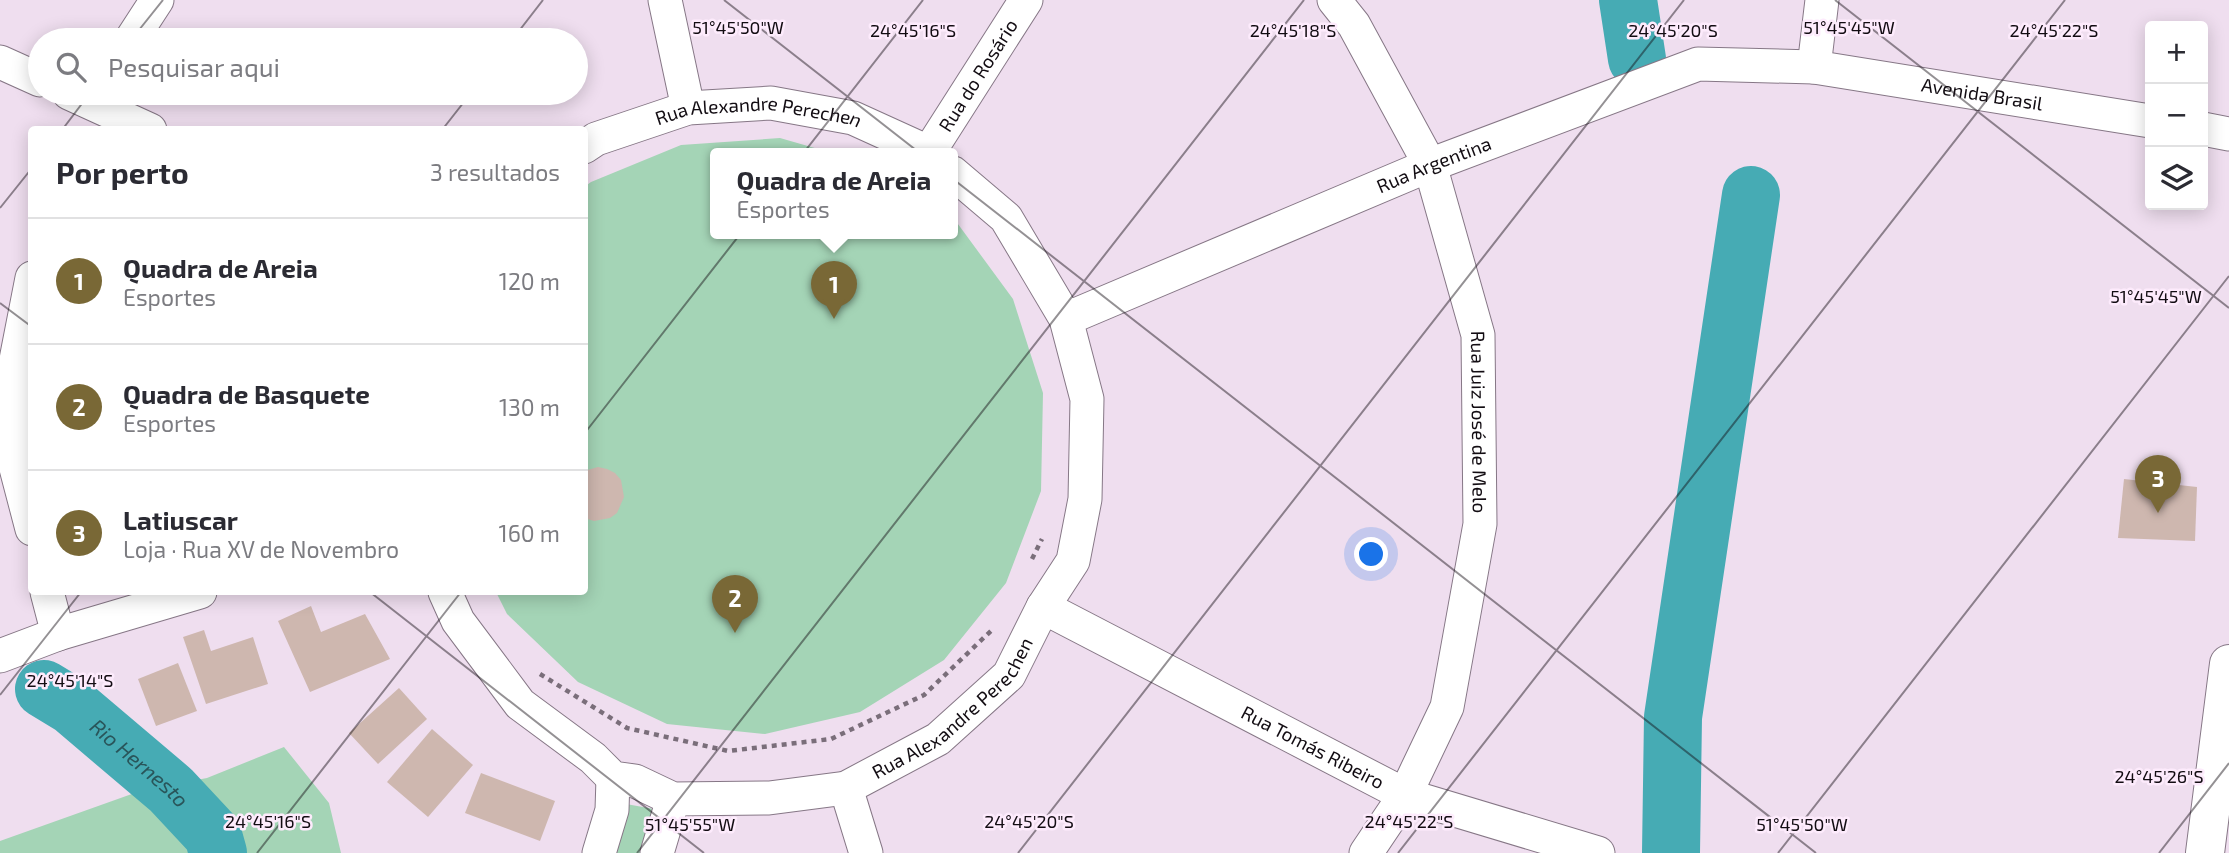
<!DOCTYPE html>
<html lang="pt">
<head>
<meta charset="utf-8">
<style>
	body { margin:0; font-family:"Exo 2",sans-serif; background:#f7f7f7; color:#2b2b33 }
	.controls { position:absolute; right:21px; top:21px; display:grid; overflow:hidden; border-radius:7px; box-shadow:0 4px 18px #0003 }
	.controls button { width:63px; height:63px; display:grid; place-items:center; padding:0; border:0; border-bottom:2px solid #e1e1e2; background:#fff; color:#2b2b33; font:35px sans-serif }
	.you { position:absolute; left:1372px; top:555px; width:24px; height:24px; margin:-18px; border:5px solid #fff; border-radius:50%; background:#1a73e8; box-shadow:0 0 0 10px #1a73e833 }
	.badge { display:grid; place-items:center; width:46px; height:46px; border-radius:50%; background:#796836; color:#fff; font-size:23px; font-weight:700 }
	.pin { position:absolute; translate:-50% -58px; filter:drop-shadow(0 2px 4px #0008) }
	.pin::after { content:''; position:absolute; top:37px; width:24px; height:21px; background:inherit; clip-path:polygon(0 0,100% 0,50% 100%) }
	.popup { position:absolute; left:710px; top:148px; width:248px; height:91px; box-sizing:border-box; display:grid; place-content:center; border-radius:7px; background:#fff; filter:drop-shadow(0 2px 5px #0005); font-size:23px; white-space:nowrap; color:#7c7c81 }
	.popup b { font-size:26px; color:#2b2b33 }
	.popup::after { content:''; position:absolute; left:50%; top:100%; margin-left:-14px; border:14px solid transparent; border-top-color:#fff }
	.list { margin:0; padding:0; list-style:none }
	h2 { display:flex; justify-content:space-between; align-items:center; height:91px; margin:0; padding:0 28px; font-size:30px }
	h2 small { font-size:23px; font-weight:400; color:#7c7c81 }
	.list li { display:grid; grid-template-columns:46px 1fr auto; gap:21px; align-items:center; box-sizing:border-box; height:126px; padding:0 28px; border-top:2px solid #e1e1e2 }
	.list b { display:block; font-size:26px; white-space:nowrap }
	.list p { margin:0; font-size:23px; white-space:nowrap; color:#7c7c81 }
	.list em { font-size:23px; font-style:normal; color:#7c7c81 }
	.icon { flex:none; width:38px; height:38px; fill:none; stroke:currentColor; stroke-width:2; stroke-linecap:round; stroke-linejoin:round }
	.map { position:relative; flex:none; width:2229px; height:853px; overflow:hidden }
	.search { position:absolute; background:#fff; box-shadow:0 4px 18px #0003; left:28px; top:28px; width:560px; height:77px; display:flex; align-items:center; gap:18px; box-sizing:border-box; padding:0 24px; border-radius:38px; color:#7c7c81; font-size:26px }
	.panel { position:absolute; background:#fff; box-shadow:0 4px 18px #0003; left:28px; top:126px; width:560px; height:469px; border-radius:7px }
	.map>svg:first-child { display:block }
	.green { fill:#a4d4b6 }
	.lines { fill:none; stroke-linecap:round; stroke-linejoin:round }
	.river { stroke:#46abb4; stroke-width:58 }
	.building { fill:#ceb7af }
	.street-casing { stroke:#867786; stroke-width:35 }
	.secondary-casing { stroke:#867786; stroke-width:40 }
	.path { stroke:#7a6e7a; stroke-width:4.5; stroke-dasharray:5 5; stroke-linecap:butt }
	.street { stroke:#fff; stroke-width:33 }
	.secondary { stroke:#fff; stroke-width:38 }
	.ticks { fill:none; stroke:#120c12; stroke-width:2; stroke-opacity:0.45 }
	.labels { text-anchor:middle; stroke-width:5; stroke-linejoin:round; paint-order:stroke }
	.street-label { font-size:19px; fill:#120c12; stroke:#fdebfc }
	.water-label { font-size:21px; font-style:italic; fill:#29555a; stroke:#fdebfc }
	.ticks-label { font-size:18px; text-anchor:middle; fill:#120c12; stroke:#fdebfc; stroke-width:5; stroke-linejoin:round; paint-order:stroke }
</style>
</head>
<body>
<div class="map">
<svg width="2229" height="853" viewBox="0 0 2229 853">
	<rect width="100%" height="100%" fill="#efdeef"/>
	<g class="green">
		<polygon points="780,138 832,153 715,153 715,233 953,233 953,219 955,220 1013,299 1043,393 1041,491 1006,583 944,660 860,712 765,734 667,724 578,682 507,614 496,592 584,592 584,187 591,182 681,145"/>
		<polygon points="284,747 329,803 341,853 0,853 0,841 143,790 207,778"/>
		<polygon points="626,804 654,809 640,853 611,853"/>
	</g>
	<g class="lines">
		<g class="river">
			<polyline points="1628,0 1637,59"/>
			<path id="s1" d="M44 689 72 706 171 790 213 835 218 853"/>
			<polyline points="1671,853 1673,717 1751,195"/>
		</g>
	</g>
	<g class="building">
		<polygon points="598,467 607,469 615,473 621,480 624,497 617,513 610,518 594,521 584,518 584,471"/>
		<polygon points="2124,479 2197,487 2195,541 2118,538"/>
		<polygon points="311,606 321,632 365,614 390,659 310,692 278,621"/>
		<polygon points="204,630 211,651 253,637 268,684 206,704 183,637"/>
		<polygon points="178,663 197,711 156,726 138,679"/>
		<polygon points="399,688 427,719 378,764 349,733"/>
		<polygon points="432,729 473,765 428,817 387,782"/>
		<polygon points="481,773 555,801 540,841 465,813"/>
	</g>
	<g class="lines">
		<g class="street-casing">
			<g id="street">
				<polyline points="665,0 688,108"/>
				<path id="s2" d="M1334 0 1354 25 1430 165 1478 335 1480 524 1447 707 1405 795 1366 853"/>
				<polyline points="131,40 157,0"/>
				<polyline points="0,62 40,80"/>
				<polyline points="1814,67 1822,0"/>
				<polyline points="69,93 150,130"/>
				<polyline points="2203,129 2229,134"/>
				<path id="s3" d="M584 147 596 139 688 108 771 103 853 118 930 153"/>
				<path id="s4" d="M929 152 1026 0"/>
				<polyline points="32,278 16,360 16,468 32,529"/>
				<path id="s5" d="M1066 319 1430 165 1698 64 1814 67 2150 121"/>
				<polyline points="47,592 58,634"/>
				<path id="s6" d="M445 592 458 621 520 704 593 758 613 778 635 781 673 799 769 798 846 788 938 739 1009 675 1043 607 1073 561 1085 499 1087 399 1066 319 1006 218 953 173"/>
				<path id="s7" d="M1043 607 1405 795 1598 853"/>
				<polyline points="0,656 58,634 200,592"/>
				<polyline points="846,788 866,853"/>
				<polyline points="599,853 612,810 613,778"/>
				<polyline points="657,853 673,799"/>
			</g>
		</g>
		<g class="secondary-casing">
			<polyline id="secondary" points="2205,853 2229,664"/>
		</g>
		<g class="path">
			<polyline points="1032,559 1042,539"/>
			<polyline points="540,674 627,728 728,751 831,739 924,695 994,628"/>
		</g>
		<use href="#street" class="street"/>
		<use href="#secondary" class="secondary"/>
	</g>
	<path class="ticks" d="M724 0 1816 853M1835 0 2229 308M131 40 163 0M512 40 543 0M62 130 90 93M442 130 471 93M0 208 32 168M0 303 32 327M584 434 923 0M370 592 704 853M0 695 81 592M257 853 461 592M637 853 1304 0M1018 853 1684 0M1398 853 2065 0M1778 853 2229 276M2159 853 2229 763"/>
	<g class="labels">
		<g class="street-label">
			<text dy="7" stroke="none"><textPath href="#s4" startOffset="91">Rua do Rosário</textPath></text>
			<text dy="7" stroke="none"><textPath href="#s5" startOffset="968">Avenida Brasil</textPath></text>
			<text dy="7" stroke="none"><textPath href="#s3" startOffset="182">Rua Alexandre Perechen</textPath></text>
			<text dy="7" stroke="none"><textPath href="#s5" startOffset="399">Rua Argentina</textPath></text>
			<text dy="7" stroke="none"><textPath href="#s2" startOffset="455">Rua Juiz José de Melo</textPath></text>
			<text dy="7" stroke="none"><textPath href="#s6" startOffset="628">Rua Alexandre Perechen</textPath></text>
			<text dy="7" stroke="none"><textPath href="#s7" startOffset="304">Rua Tomás Ribeiro</textPath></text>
		</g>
		<g class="water-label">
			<text dy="7" stroke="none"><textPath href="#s1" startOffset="121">Rio Hernesto</textPath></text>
		</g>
	</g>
	<g class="ticks-label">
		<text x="738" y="34">51°45'50"W</text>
		<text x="1849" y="34">51°45'45"W</text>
		<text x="913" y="37">24°45'16"S</text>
		<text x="1293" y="37">24°45'18"S</text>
		<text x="1673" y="37">24°45'20"S</text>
		<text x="2054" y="37">24°45'22"S</text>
		<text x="2156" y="303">51°45'45"W</text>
		<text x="70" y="687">24°45'14"S</text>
		<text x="2159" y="783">24°45'26"S</text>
		<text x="268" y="828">24°45'16"S</text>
		<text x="1029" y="828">24°45'20"S</text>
		<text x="1409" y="828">24°45'22"S</text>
		<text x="690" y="831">51°45'55"W</text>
		<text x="1802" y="831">51°45'50"W</text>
	</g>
</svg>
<div class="controls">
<button>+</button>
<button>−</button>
<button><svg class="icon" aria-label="layers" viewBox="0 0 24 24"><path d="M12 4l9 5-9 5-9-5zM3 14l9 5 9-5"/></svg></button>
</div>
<div class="you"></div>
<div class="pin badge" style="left:834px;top:319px">1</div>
<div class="popup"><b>Quadra de Areia</b>Esportes</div>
<div class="pin badge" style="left:735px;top:633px">2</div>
<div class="pin badge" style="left:2158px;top:513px">3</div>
<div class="search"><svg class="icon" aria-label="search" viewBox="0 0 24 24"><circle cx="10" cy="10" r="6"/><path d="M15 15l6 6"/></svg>Pesquisar aqui</div>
<section class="panel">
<h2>Por perto<small>3 resultados</small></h2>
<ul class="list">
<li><span class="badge">1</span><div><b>Quadra de Areia</b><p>Esportes</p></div><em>120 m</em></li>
<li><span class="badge">2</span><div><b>Quadra de Basquete</b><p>Esportes</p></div><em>130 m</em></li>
<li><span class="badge">3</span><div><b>Latiuscar</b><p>Loja · Rua XV de Novembro</p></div><em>160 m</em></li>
</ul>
</section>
</div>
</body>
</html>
